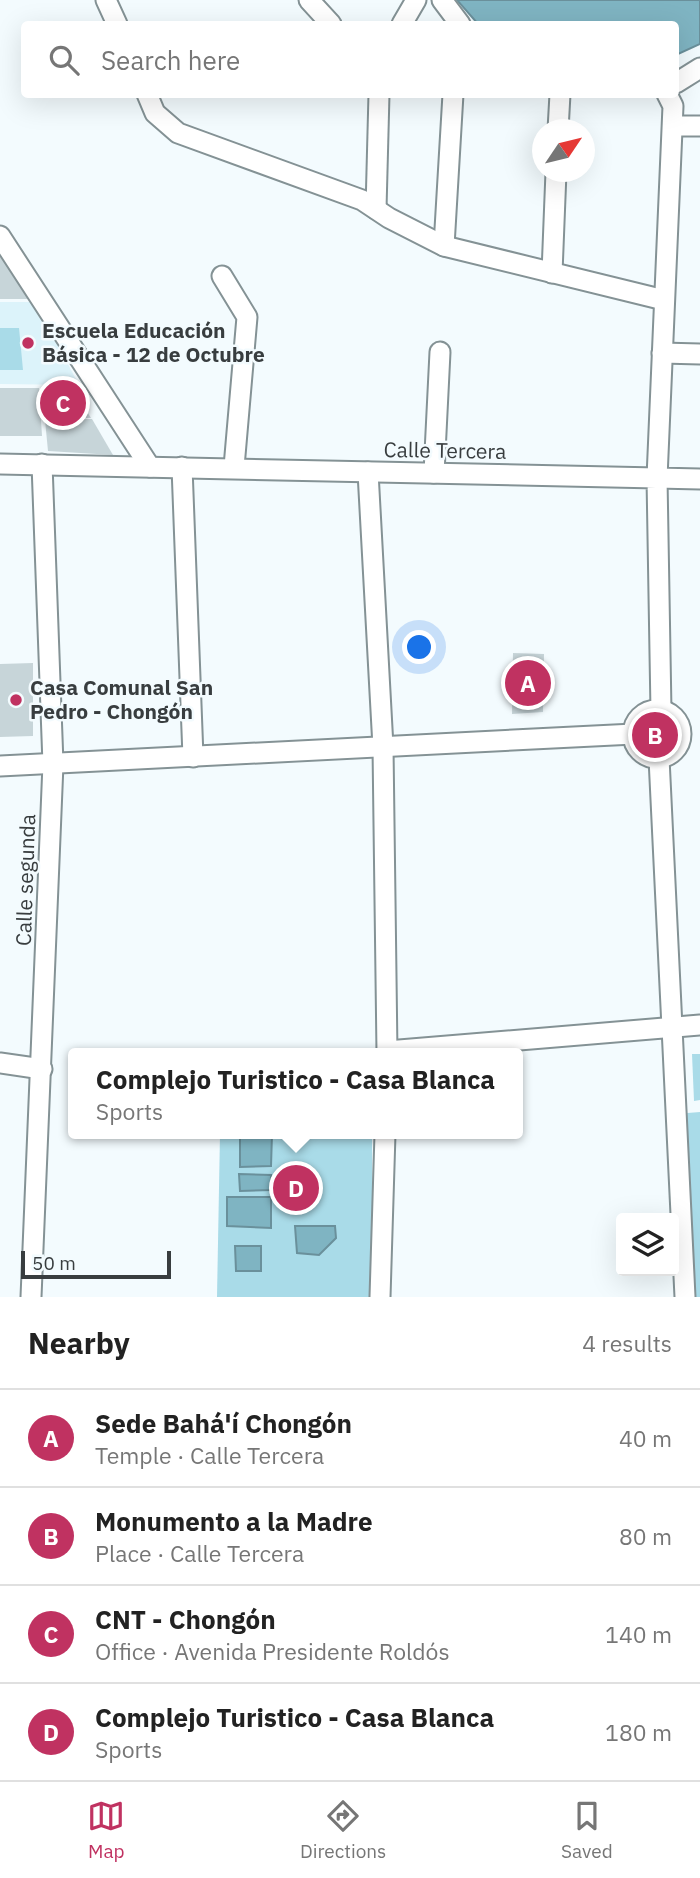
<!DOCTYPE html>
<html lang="en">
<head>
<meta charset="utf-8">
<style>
	body { margin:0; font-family:"IBM Plex Sans",sans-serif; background:#f6f6f6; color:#222 }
	.controls { position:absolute; right:21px; bottom:21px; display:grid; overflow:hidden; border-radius:7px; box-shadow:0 7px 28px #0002 }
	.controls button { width:63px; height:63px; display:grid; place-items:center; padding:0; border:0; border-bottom:2px solid #e0e0e0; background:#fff; color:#222; font:35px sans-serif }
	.compass { position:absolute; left:532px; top:119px; width:63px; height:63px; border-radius:50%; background:#fff; box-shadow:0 7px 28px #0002; rotate:55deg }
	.scale { position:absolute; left:21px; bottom:18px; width:150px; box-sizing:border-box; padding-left:7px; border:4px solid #383d3f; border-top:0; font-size:19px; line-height:24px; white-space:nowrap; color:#383d3f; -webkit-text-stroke:5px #f3fbfe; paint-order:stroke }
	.you { position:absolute; left:420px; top:648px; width:24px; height:24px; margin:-18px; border:5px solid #fff; border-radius:50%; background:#1a73e8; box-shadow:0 0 0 10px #1a73e833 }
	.badge { display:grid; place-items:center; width:46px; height:46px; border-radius:50%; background:#c03261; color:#fff; font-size:23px; font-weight:700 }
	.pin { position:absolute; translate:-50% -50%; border:4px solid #fff; box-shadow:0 2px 7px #0006 }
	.popup { position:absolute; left:68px; top:1048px; width:455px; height:91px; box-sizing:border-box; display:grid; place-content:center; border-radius:7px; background:#fff; filter:drop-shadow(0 2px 5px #0005); font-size:23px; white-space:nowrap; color:#767676 }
	.popup b { font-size:26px; color:#222 }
	.popup::after { content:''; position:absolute; left:50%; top:100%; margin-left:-14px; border:14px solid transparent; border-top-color:#fff }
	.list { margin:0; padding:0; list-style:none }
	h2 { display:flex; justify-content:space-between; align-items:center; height:91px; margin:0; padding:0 28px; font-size:30px }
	h2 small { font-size:23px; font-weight:400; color:#767676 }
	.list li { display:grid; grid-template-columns:46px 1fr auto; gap:21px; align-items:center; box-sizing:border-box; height:98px; padding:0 28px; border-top:2px solid #e0e0e0 }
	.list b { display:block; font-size:26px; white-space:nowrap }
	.list p { margin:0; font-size:23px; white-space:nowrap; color:#767676 }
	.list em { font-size:23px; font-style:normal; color:#767676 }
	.icon { flex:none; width:38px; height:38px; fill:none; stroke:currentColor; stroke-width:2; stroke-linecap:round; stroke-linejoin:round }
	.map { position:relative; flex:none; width:700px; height:1297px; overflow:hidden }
	.search { position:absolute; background:#fff; box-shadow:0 7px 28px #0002; left:21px; right:21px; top:21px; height:77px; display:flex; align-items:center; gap:18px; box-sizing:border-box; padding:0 24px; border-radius:7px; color:#767676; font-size:26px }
	.sheet { height:483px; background:#fff }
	nav { display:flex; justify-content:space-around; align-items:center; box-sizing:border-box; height:98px; border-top:2px solid #e0e0e0; background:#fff; font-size:19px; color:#767676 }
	nav a { display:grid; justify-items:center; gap:4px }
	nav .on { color:#c03261 }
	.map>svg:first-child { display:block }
	.built { fill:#dcf3fa }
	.green { fill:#a9dbe8 }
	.water { fill:#7fb4c2; stroke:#6a909b; stroke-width:2 }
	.building { fill:#c7d5d9 }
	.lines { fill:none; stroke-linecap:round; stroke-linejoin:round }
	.minor-casing { stroke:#849295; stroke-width:23 }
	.minor { stroke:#fff; stroke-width:19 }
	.poi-dot { fill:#c03261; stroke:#f3fbfe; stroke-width:2.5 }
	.labels { text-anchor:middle; stroke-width:5; stroke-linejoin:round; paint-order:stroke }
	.poi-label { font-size:21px; font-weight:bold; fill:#383d3f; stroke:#f3fbfe; text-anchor:start }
	.street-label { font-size:21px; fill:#383d3f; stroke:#f3fbfe }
</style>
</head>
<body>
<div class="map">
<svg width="700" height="1297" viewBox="0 0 700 1297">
	<rect width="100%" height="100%" fill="#f3fbfe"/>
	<polygon class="built" points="0,302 35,302 79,385 0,384"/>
	<g class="green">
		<polygon points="0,328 19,328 23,370 0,370"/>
		<polygon points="692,1054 700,1054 700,1100 694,1101"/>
		<polygon points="700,1112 700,1297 685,1297 675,1114"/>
		<polygon points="220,1134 372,1134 373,1297 217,1297"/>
	</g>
	<g class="water">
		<polygon points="457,0 700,0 700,44 676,55 676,24 478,24"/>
		<polygon points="240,1134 272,1134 271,1166 240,1167"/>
		<polygon points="239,1174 271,1175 271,1190 240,1191"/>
		<polygon points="227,1197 271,1197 271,1228 227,1226"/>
		<polygon points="295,1226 335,1226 336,1238 319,1255 297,1253"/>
		<polygon points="235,1246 261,1246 261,1271 236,1271"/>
	</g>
	<g class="building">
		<polygon points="0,252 31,299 0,299"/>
		<polygon points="0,388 39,388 42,436 0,436"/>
		<polygon points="72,388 91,418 44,418 43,389"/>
		<polygon points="92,419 113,455 48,451 45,420"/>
		<polygon points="513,653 544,654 543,712 512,714"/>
		<polygon points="33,663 33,736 0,737 0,664"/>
	</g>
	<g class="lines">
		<g class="minor-casing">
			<g id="minor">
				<polyline points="106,0 117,24"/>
				<polyline points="309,0 331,24"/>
				<polyline points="442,0 460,24"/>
				<polyline points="402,24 416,0"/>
				<polyline points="676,83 700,68"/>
				<polyline points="147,94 155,113 178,133 362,200 389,218 444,246 664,300"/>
				<polyline points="667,94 673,106 657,478 700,479"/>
				<polyline points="673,126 700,126"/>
				<polyline points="558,130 560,94"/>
				<polyline points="376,209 379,94"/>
				<polyline points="0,236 150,467"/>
				<polyline points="444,246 453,94"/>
				<polyline points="552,273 556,172"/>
				<polyline points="222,276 247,317 234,467"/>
				<polyline points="662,353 700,354"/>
				<polyline points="0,464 657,478 661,711"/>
				<polyline points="182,467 193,757"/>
				<polyline points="368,472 383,747 387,1053"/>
				<polyline points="434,473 440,352"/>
				<circle cx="657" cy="734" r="24"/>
				<polyline points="659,758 685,1297"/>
				<polyline points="0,766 634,734"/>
				<polyline points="387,1051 700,1025"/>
				<polyline points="0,1063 42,1069"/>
				<polyline points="31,1297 53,764 42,464"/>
				<polyline points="380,1297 385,1134"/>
			</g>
		</g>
		<use href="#minor" class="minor"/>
	</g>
	<g class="poi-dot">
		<circle cx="28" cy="343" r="7"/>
		<circle cx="16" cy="700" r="7"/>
	</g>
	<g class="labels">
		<g class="poi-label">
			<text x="42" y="338">Escuela Educación<tspan x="42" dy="24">Básica - 12 de Octubre</tspan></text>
			<text x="30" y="695">Casa Comunal San<tspan x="30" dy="24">Pedro - Chongón</tspan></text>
		</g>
		<g class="street-label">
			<text transform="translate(445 451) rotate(1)" y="7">Calle Tercera</text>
			<text transform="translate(26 880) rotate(-88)" y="7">Calle segunda</text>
		</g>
	</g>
</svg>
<div class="controls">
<button><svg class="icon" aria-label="layers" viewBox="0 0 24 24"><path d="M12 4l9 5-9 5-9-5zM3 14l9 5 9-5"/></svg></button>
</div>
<svg class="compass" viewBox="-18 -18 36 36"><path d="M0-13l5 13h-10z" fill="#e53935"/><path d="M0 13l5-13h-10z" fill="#767676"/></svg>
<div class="scale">50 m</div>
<div class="you"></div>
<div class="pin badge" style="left:528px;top:683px">A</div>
<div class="pin badge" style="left:655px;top:735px">B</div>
<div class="pin badge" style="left:63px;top:403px">C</div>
<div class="pin badge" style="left:296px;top:1188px">D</div>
<div class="popup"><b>Complejo Turistico - Casa Blanca</b>Sports</div>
<div class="search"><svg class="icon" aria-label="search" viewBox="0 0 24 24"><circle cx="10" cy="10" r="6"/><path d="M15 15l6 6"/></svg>Search here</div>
</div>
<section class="sheet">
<h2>Nearby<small>4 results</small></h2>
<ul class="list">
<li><span class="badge">A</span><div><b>Sede Bahá'í Chongón</b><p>Temple · Calle Tercera</p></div><em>40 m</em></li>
<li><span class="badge">B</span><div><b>Monumento a la Madre</b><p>Place · Calle Tercera</p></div><em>80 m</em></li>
<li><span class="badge">C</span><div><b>CNT - Chongón</b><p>Office · Avenida Presidente Roldós</p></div><em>140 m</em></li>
<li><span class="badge">D</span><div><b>Complejo Turistico - Casa Blanca</b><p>Sports</p></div><em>180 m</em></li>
</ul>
</section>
<nav>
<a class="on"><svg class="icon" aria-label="map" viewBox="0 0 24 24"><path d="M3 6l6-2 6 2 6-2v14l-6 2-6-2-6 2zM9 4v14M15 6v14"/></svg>Map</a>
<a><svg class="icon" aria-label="directions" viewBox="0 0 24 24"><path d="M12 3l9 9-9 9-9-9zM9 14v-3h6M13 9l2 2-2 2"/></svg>Directions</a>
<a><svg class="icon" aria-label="saved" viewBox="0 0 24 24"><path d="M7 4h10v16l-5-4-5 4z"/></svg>Saved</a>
</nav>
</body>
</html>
